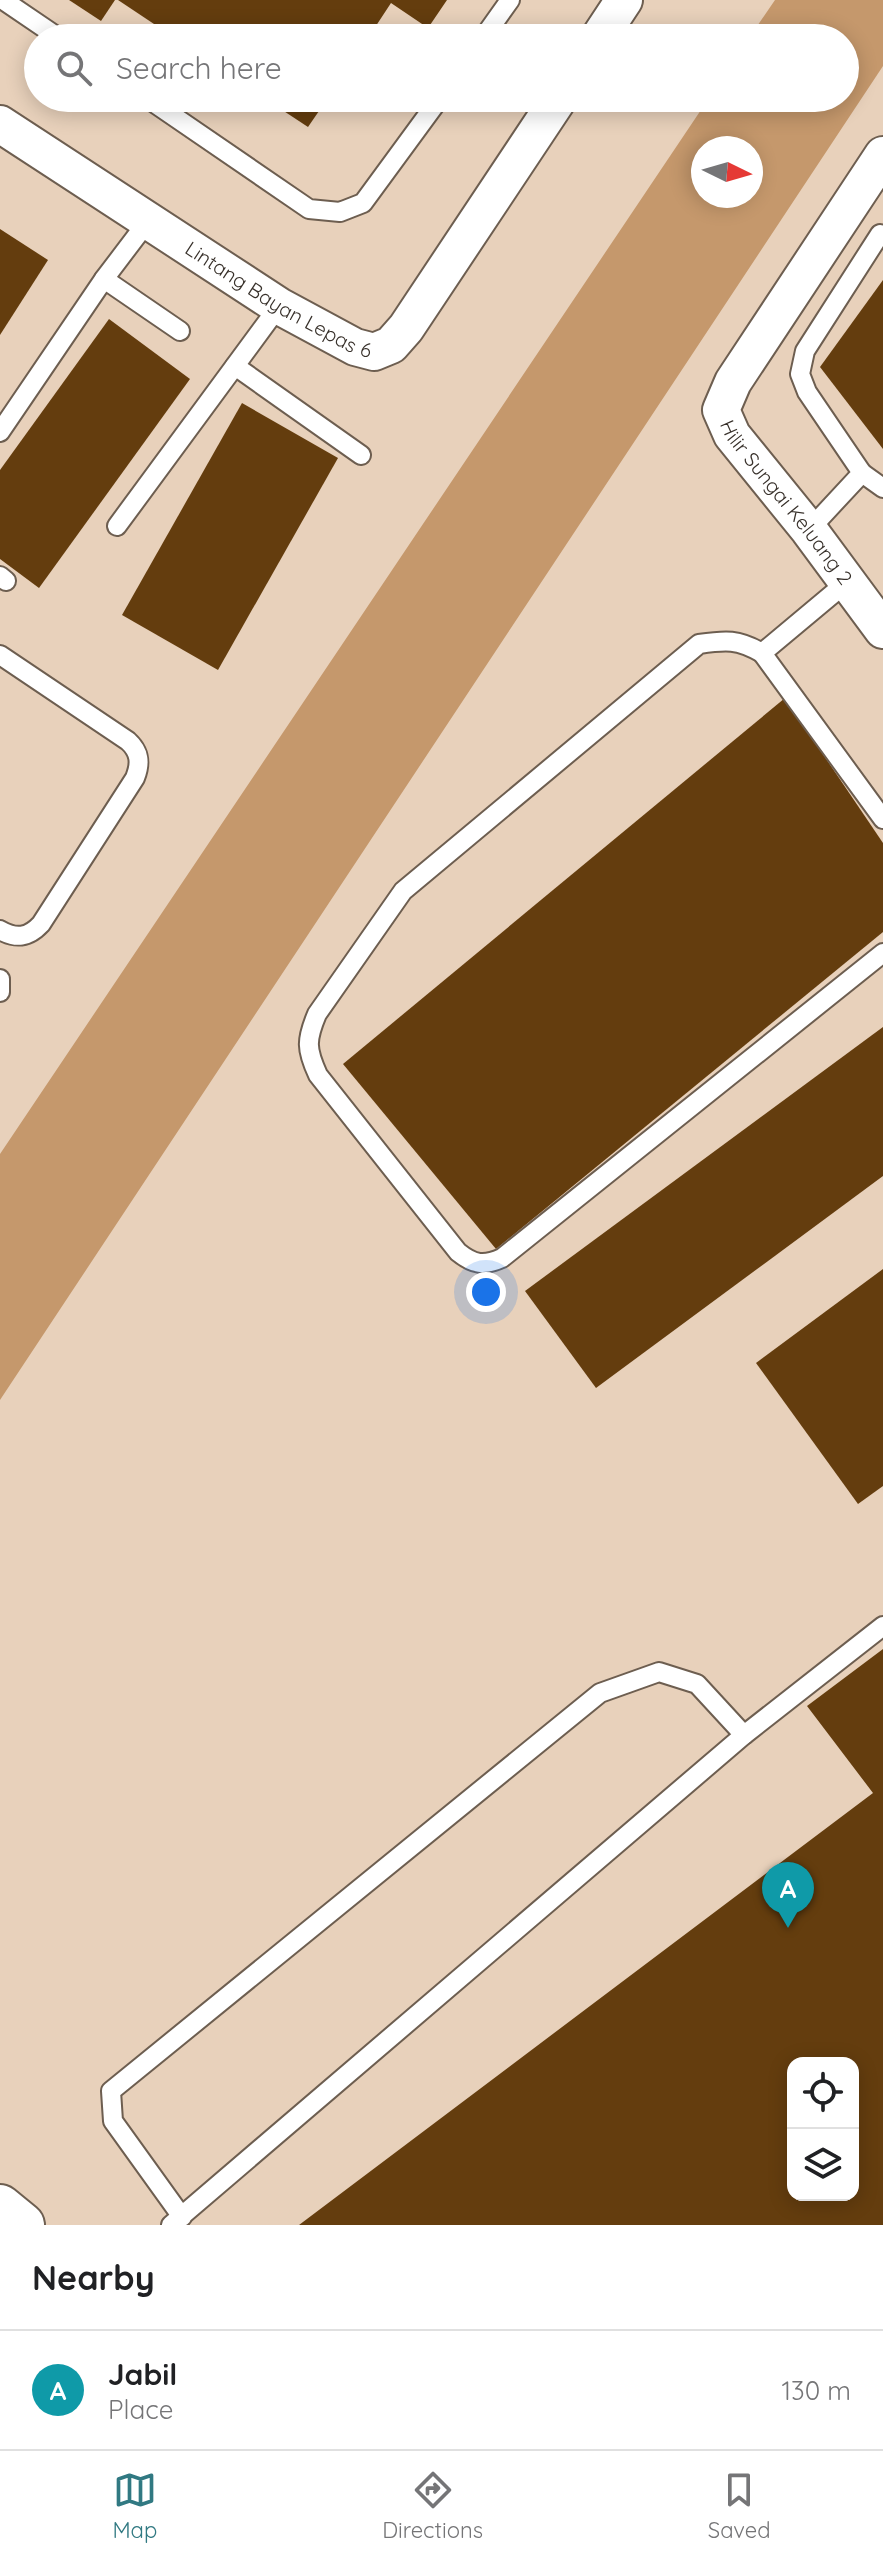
<!DOCTYPE html>
<html lang="en">
<head>
<meta charset="utf-8">
<style>
	body { margin:0; font-family:Quicksand,sans-serif; background:#f6f6f6; color:#202124 }
	.controls { position:absolute; right:24px; bottom:24px; display:grid; overflow:hidden; border-radius:16px; box-shadow:0 4px 20px #0003 }
	.controls button { width:72px; height:72px; display:grid; place-items:center; padding:0; border:0; border-bottom:2px solid #e0e0e0; background:#fff; color:#202124; font:40px sans-serif }
	.compass { position:absolute; left:691px; top:136px; width:72px; height:72px; border-radius:50%; background:#fff; box-shadow:0 4px 20px #0003; rotate:95deg }
	.you { position:absolute; left:486px; top:1292px; width:28px; height:28px; margin:-20px; border:6px solid #fff; border-radius:50%; background:#1a73e8; box-shadow:0 0 0 12px #1a73e833 }
	.badge { display:grid; place-items:center; width:52px; height:52px; border-radius:50%; background:#317982; color:#fff; font-size:26px; font-weight:700 }
	.pin { position:absolute; translate:-50% -66px; filter:drop-shadow(0 2px 4px #0008) }
	.pin::after { content:''; position:absolute; top:42px; width:28px; height:24px; background:inherit; clip-path:polygon(0 0,100% 0,50% 100%) }
	.list { margin:0; padding:0; list-style:none }
	h2 { display:flex; justify-content:space-between; align-items:center; height:104px; margin:0; padding:0 32px; font-size:34px }
	h2 small { font-size:26px; font-weight:400; color:#757577 }
	.list li { display:grid; grid-template-columns:52px 1fr auto; gap:24px; align-items:center; box-sizing:border-box; height:120px; padding:0 32px; border-top:2px solid #e0e0e0 }
	.list b { display:block; font-size:30px; white-space:nowrap }
	.list p { margin:0; font-size:26px; white-space:nowrap; color:#757577 }
	.list em { font-size:26px; font-style:normal; color:#757577 }
	.icon { flex:none; width:44px; height:44px; fill:none; stroke:currentColor; stroke-width:2; stroke-linecap:round; stroke-linejoin:round }
	.map { position:relative; flex:none; width:883px; height:2225px; overflow:hidden }
	.search { position:absolute; background:#fff; box-shadow:0 4px 20px #0003; left:24px; right:24px; top:24px; height:88px; display:flex; align-items:center; gap:20px; box-sizing:border-box; padding:0 28px; border-radius:44px; color:#757577; font-size:30px }
	.sheet { height:224px; background:#fff }
	nav { display:flex; justify-content:space-around; align-items:center; box-sizing:border-box; height:112px; border-top:2px solid #e0e0e0; background:#fff; font-size:22px; color:#757577 }
	nav a { display:grid; justify-items:center; gap:4px }
	nav .on { color:#317982 }
	.map>svg:first-child { display:block }
	.built { fill:#e8d1bb; fill-rule:evenodd }
	.water { fill:#c5986c; fill-rule:evenodd }
	.building { fill:#643d0e; fill-rule:evenodd }
	.lines { fill:none; stroke-linecap:round; stroke-linejoin:round }
	.service-casing { stroke:#6d5e50; stroke-width:22 }
	.minor-casing { stroke:#6d5e50; stroke-width:40 }
	.tertiary-casing { stroke:#6d5e50; stroke-width:48 }
	.service { stroke:#fff; stroke-width:18 }
	.minor { stroke:#fff; stroke-width:36 }
	.tertiary { stroke:#fff; stroke-width:44 }
	.labels { text-anchor:middle; stroke-width:8; stroke-linejoin:round; paint-order:stroke }
	.street-label { font-size:20px; fill:#38312b; stroke:#f9e8d8 }
</style>
</head>
<body>
<div class="map">
<svg width="883" height="2225" viewBox="0 0 883 2225">
	<rect width="100%" height="100%" fill="#ecdbcb"/>
	<path class="built" d="M0 0H883V2225H0ZM38 38H845V98H38ZM703 148H751V196H703ZM793 2063H853V2195H793Z"/>
	<path class="water" d="M775 0H883V66L0 1400V1154L709 98H845V38H749ZM703 148H751V196H703Z"/>
	<g class="building">
		<polygon points="69,0 115,0 101,21"/>
		<polygon points="118,0 447,0 428,28 391,3 368,38 175,38"/>
		<polygon points="264,98 328,98 308,127"/>
		<polygon points="0,229 48,260 0,335"/>
		<polygon points="883,280 883,449 820,367"/>
		<polygon points="109,319 190,379 39,588 0,559 0,470"/>
		<polygon points="242,403 338,458 218,670 122,615"/>
		<polygon points="785,698 883,843 883,932 496,1249 343,1064"/>
		<polygon points="883,1027 883,1176 596,1388 525,1291"/>
		<polygon points="883,1269 883,1486 858,1504 756,1363"/>
		<path d="M883 1649V2225H299L873 1793 807 1706ZM793 2063H853V2195H793Z"/>
	</g>
	<g class="lines">
		<g class="service-casing">
			<g id="service">
				<polyline points="3,0 59,38"/>
				<polyline points="483,38 510,0"/>
				<polyline points="147,98 309,209 340,212 363,203 440,98"/>
				<polyline points="104,279 180,331"/>
				<polyline points="235,366 361,455"/>
				<polyline points="0,432 104,279 148,221"/>
				<polyline points="862,473 883,488"/>
				<polyline points="117,526 279,306"/>
				<polyline points="809,530 862,473 807,392 800,374 805,351 880,234"/>
				<polyline points="0,576 6,581"/>
				<path d="M847 582 762 653C738 639 726 640 699 644L403 891 317 1014C306 1040 306 1049 318 1075L458 1252C474 1265 484 1266 502 1258L883 953"/>
				<polyline points="762,653 883,819"/>
				<path d="M0 655 128 741C140 752 141 763 135 778L41 924C28 938 16 939 0 930"/>
				<polyline points="0,979 0,992"/>
				<polyline points="182,2217 113,2121 111,2091 600,1693 659,1672 697,1684 744,1735"/>
				<polyline points="171,2225 744,1735 883,1626"/>
			</g>
		</g>
		<g class="minor-casing">
			<g id="minor">
				<polyline points="599,38 624,0"/>
				<path id="s1" d="M0 124 279 306 355 347 374 352 391 345 406 328 559 98"/>
				<path id="s2" d="M883 155 733 382 721 410 732 435 809 530 883 630"/>
			</g>
		</g>
		<g class="tertiary-casing">
			<polyline id="tertiary" points="0,2207 22,2225"/>
		</g>
		<use href="#service" class="service"/>
		<use href="#minor" class="minor"/>
		<use href="#tertiary" class="tertiary"/>
	</g>
	<g class="labels">
		<g class="street-label">
			<text dy="7" stroke="none"><textPath href="#s1" startOffset="330">Lintang Bayan Lepas 6</textPath></text>
			<text dy="7" stroke="none"><textPath href="#s2" startOffset="416">Hilir Sungai Keluang 2</textPath></text>
		</g>
	</g>
</svg>
<div class="controls">
<button><svg class="icon" aria-label="locate" viewBox="0 0 24 24"><circle cx="12" cy="12" r="6"/><path d="M12 2v4M12 18v4M2 12h4M18 12h4"/></svg></button>
<button><svg class="icon" aria-label="layers" viewBox="0 0 24 24"><path d="M12 4l9 5-9 5-9-5zM3 14l9 5 9-5"/></svg></button>
</div>
<svg class="compass" viewBox="-18 -18 36 36"><path d="M0-13l5 13h-10z" fill="#e53935"/><path d="M0 13l5-13h-10z" fill="#757577"/></svg>
<div class="you"></div>
<div class="pin badge" style="left:788px;top:1928px;background:#0f9aa8">A</div>
<div class="search"><svg class="icon" aria-label="search" viewBox="0 0 24 24"><circle cx="10" cy="10" r="6"/><path d="M15 15l6 6"/></svg>Search here</div>
</div>
<section class="sheet">
<h2>Nearby<small></small></h2>
<ul class="list">
<li><span class="badge" style="background:#0f9aa8">A</span><div><b>Jabil</b><p>Place</p></div><em>130 m</em></li>
</ul>
</section>
<nav>
<a class="on"><svg class="icon" aria-label="map" viewBox="0 0 24 24"><path d="M3 6l6-2 6 2 6-2v14l-6 2-6-2-6 2zM9 4v14M15 6v14"/></svg>Map</a>
<a><svg class="icon" aria-label="directions" viewBox="0 0 24 24"><path d="M12 3l9 9-9 9-9-9zM9 14v-3h6M13 9l2 2-2 2"/></svg>Directions</a>
<a><svg class="icon" aria-label="saved" viewBox="0 0 24 24"><path d="M7 4h10v16l-5-4-5 4z"/></svg>Saved</a>
</nav>
</body>
</html>
